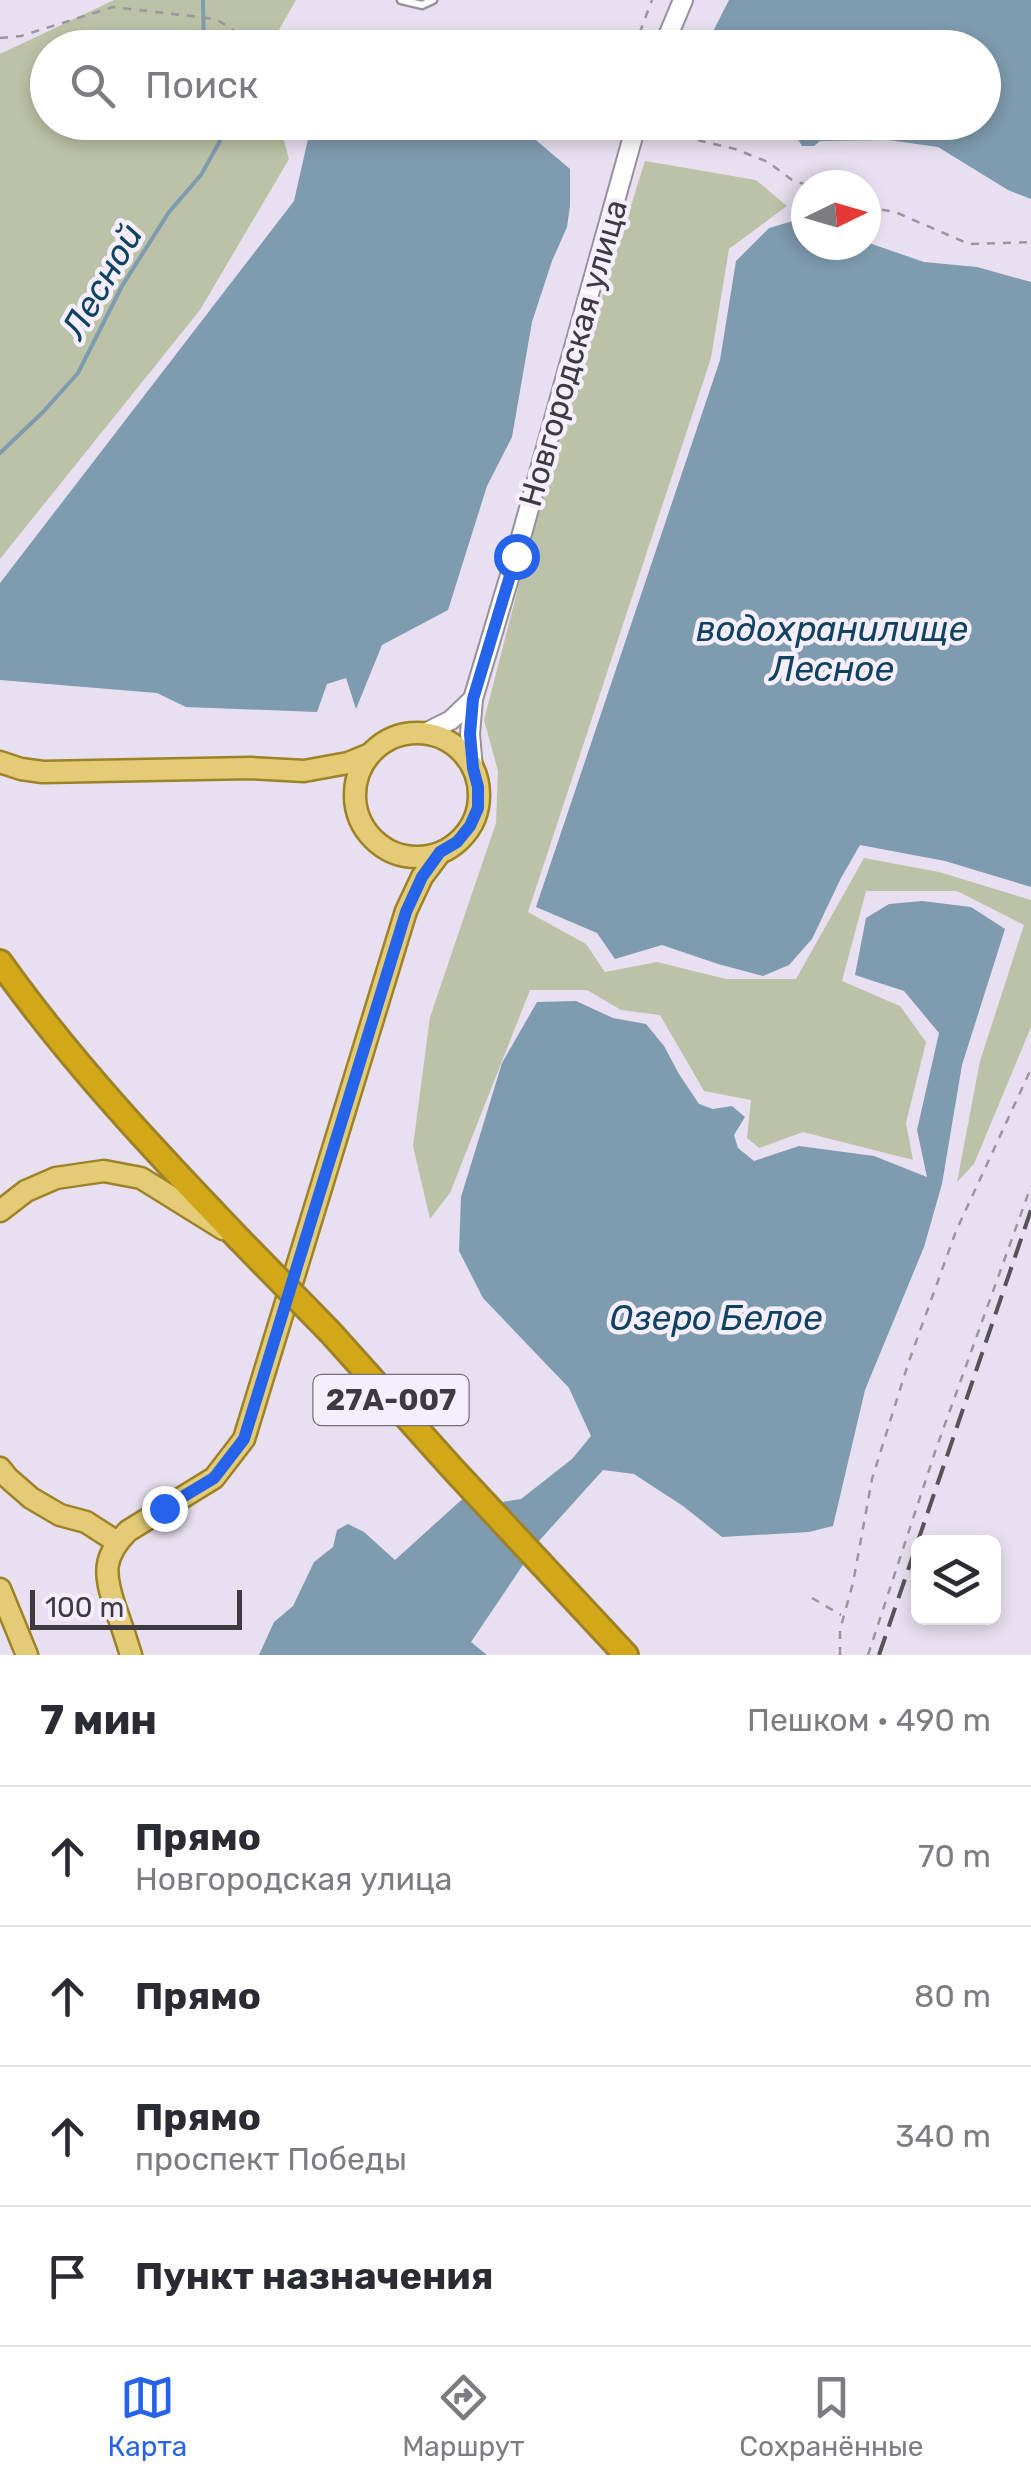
<!DOCTYPE html>
<html lang="ru">
<head>
<meta charset="utf-8">
<style>
	body { margin:0; font-family:Rubik,sans-serif; background:#f7f7f7; color:#2b2b33 }
	.controls { position:absolute; right:30px; bottom:30px; display:grid; overflow:hidden; border-radius:15px; box-shadow:0 5px 15px #0003 }
	.controls button { width:90px; height:90px; display:grid; place-items:center; padding:0; border:0; border-bottom:2px solid #e1e1e2; background:#fff; color:#2b2b33; font:50px sans-serif }
	.compass { position:absolute; left:791px; top:170px; width:90px; height:90px; border-radius:50%; background:#fff; box-shadow:0 5px 15px #0003; rotate:85deg }
	.scale { position:absolute; left:30px; bottom:25px; width:212px; box-sizing:border-box; padding-left:10px; border:5px solid #3d3a40; border-top:0; font-size:28px; line-height:35px; white-space:nowrap; color:#3d3a40; -webkit-text-stroke:8px #f5eefe; paint-order:stroke }
	.stop { position:absolute; width:30px; height:30px; margin:-22px; border:8px solid #2563eb; border-radius:50%; background:#fff }
	.stop.end { background:#2563eb; border-color:#fff; box-shadow:0 2px 10px #0008 }
	.list { margin:0; padding:0; list-style:none }
	h2 { display:flex; justify-content:space-between; align-items:center; height:130px; margin:0; padding:0 40px; font-size:42px }
	h2 small { font-size:32px; font-weight:400; color:#7c7c81 }
	.list li { display:grid; grid-template-columns:65px 1fr auto; gap:30px; align-items:center; box-sizing:border-box; height:140px; padding:0 40px; border-top:2px solid #e1e1e2 }
	.list b { display:block; font-size:38px; white-space:nowrap }
	.list p { margin:0; font-size:32px; white-space:nowrap; color:#7c7c81 }
	.list em { font-size:32px; font-style:normal; color:#7c7c81 }
	.icon { flex:none; width:55px; height:55px; fill:none; stroke:currentColor; stroke-width:2; stroke-linecap:round; stroke-linejoin:round }
	.map { position:relative; flex:none; width:1031px; height:1655px; overflow:hidden }
	.search { position:absolute; background:#fff; box-shadow:0 5px 15px #0003; left:30px; right:30px; top:30px; height:110px; display:flex; align-items:center; gap:25px; box-sizing:border-box; padding:0 35px; border-radius:55px; color:#7c7c81; font-size:38px }
	.sheet { height:690px; background:#fff }
	nav { display:flex; justify-content:space-around; align-items:center; box-sizing:border-box; height:140px; border-top:2px solid #e1e1e2; background:#fff; font-size:28px; color:#7c7c81 }
	nav a { display:grid; justify-items:center; gap:5px }
	nav .on { color:#2563eb }
	.map>svg:first-child { display:block }
	.green { fill:#bcc2a7 }
	.water { fill:#7f9baf }
	.lines { fill:none; stroke-linecap:round; stroke-linejoin:round }
	.stream { stroke:#7f9baf; stroke-width:4 }
	.lane-casing { stroke:#98909f; stroke-width:11 }
	.secondary-casing { stroke:#98909f; stroke-width:22 }
	.primary-casing { stroke:#9e8227; stroke-width:25 }
	.highway-casing { stroke:#9e8227; stroke-width:28 }
	.path { stroke:#9b95a0; stroke-width:2.5; stroke-dasharray:8 8; stroke-linecap:butt }
	.lane { stroke:#fff; stroke-width:6 }
	.secondary { stroke:#fff; stroke-width:18 }
	.primary { stroke:#e4cb75; stroke-width:20 }
	.highway { stroke:#d2a819; stroke-width:22 }
	.rail { stroke:#57535b; stroke-width:4; stroke-dasharray:20 10; stroke-linecap:butt }
	.highway-bridge-casing { stroke:#9e8227; stroke-width:28; stroke-linecap:butt }
	.highway-bridge { stroke:#d2a819; stroke-width:22 }
	.route { stroke:#2563eb; stroke-width:12 }
	.labels { text-anchor:middle; stroke-width:9; stroke-linejoin:round; paint-order:stroke }
	.shield { fill:#f5eefe; stroke:#747079; stroke-width:2.5 }
	.shield-label { font-size:30px; font-weight:bold; fill:#3d3a40 }
	.street-label { font-size:32px; fill:#3d3a40; stroke:#f5eefe }
	.water-label { font-size:35px; font-style:italic; fill:#0f4361; stroke:#f5eefe }
</style>
</head>
<body>
<div class="map">
<svg width="1031" height="1655" viewBox="0 0 1031 1655">
	<rect width="100%" height="100%" fill="#e8e0f0"/>
	<g class="green">
		<polygon points="114,0 296,0 269,47 48,48 48,122 279,123 289,159 200,310 0,559 0,54"/>
		<polygon points="645,161 756,180 787,206 729,249 711,358 528,912 586,944 605,972 657,962 726,979 796,979 864,858 939,872 1031,900 1031,1027 974,1164 957,1182 980,1061 1024,925 957,891 866,891 842,981 900,1006 926,1042 906,1123 913,1160 803,1132 759,1148 747,1138 751,1100 704,1091 660,1015 621,1010 587,990 530,990 450,1193 430,1219 413,1146 430,1017 496,823 498,771 484,720 550,464"/>
	</g>
	<g class="water">
		<polygon points="729,0 1031,0 1031,199 1008,190 938,147 888,140 820,141 814,146 802,146 796,136 784,133 775,135 762,127 752,139 712,126 710,123 984,122 984,48 705,47"/>
		<polygon points="468,122 524,130 570,169 570,206 567,227 552,261 532,322 512,437 487,486 448,610 382,645 356,709 346,678 327,684 317,712 186,707 157,693 0,680 0,583 294,201 308,139 321,123"/>
		<polygon points="803,218 806,219 806,245 866,245 866,242 924,262 977,267 1031,282 1031,887 945,861 860,845 841,878 812,939 789,965 763,976 718,964 662,945 615,959 597,933 536,907 720,360 736,261 769,228"/>
		<polygon points="922,901 971,907 1005,929 962,1065 942,1184 924,1247 865,1390 833,1526 809,1532 722,1537 683,1506 634,1474 603,1470 530,1551 531,1553 471,1642 487,1655 259,1655 274,1622 293,1606 314,1562 333,1547 337,1530 348,1524 364,1532 395,1560 468,1494 482,1505 521,1499 572,1459 591,1436 569,1388 483,1298 459,1251 461,1197 502,1063 537,1002 576,1001 613,1018 646,1024 664,1046 679,1074 699,1104 713,1109 732,1106 745,1117 734,1135 738,1148 754,1161 799,1146 874,1156 927,1177 917,1130 939,1033 904,991 855,975 866,918 889,904"/>
	</g>
	<g class="lines">
		<g class="stream">
			<polyline points="203,0 204,48"/>
			<polyline points="0,453 43,412 78,373 122,286 169,212 201,175 220,141 208,122"/>
		</g>
		<g class="lane-casing">
			<polyline id="lane" points="401,0 422,5 433,0"/>
		</g>
		<g class="secondary-casing">
			<g id="secondary">
				<polyline points="663,48 683,0"/>
				<polyline points="425,733 451,720 473,699"/>
				<polyline points="473,768 470,734 473,699 516,555 637,122"/>
			</g>
		</g>
		<g class="primary-casing">
			<g id="primary">
				<circle cx="417" cy="795" r="62"/>
				<polyline points="0,762 21,769 43,772 251,768 304,771 348,763 370,754"/>
				<polyline points="0,1211 26,1191 56,1178 104,1171 141,1178 223,1229"/>
				<polyline points="0,1468 8,1478 31,1498 60,1515 86,1522 117,1542"/>
				<polyline points="0,1589 27,1655"/>
				<path d="M131 1655C126 1639 121 1623 115 1607 104 1574 102 1557 128 1531L214 1478 244 1439 406 911 422 877 440 853"/>
			</g>
		</g>
		<g class="highway-casing">
			<g id="highway">
				<path d="M0 962C71 1062 155 1151 239 1239"/>
				<polyline points="330,1332 452,1468 626,1655"/>
			</g>
		</g>
		<g class="path">
			<polyline points="0,38 21,36 113,7 216,19 262,48"/>
			<polyline points="267,48 303,45 315,48"/>
			<polyline points="634,48 652,0"/>
			<polyline points="651,129 735,149 768,162 792,180 807,185"/>
			<polyline points="866,207 895,212 969,244 1031,242"/>
			<polyline points="812,1598 841,1615"/>
			<polyline points="840,1655 840,1630 853,1583 872,1479 908,1364 956,1231 1031,1069"/>
			<polyline points="868,1655 936,1449 1031,1186"/>
		</g>
		<use href="#lane" class="lane"/>
		<use href="#secondary" class="secondary"/>
		<use href="#primary" class="primary"/>
		<use href="#highway" class="highway"/>
		<polyline class="rail" points="879,1655 1031,1210"/>
		<g class="highway-bridge-casing">
			<polyline id="highway-bridge" points="239,1239 330,1332"/>
		</g>
		<use href="#highway-bridge" class="highway-bridge"/>
	</g>
	<g class="lines">
		<polyline class="route" points="164,1508 214,1478 244,1439 406,912 422,877 440,852 457,842 470,826 478,808 478,787 473,768 470,734 473,699 516,556"/>
	</g>
	<g class="labels">
		<rect class="shield" x="313.5" y="1375" width="155" height="50" rx="8"/>
		<g class="shield-label">
			<text x="391" y="1410">27А-007</text>
		</g>
		<g class="street-label">
			<text transform="translate(573 353) rotate(-74)" y="11">Новгородская улица</text>
		</g>
		<g class="water-label">
			<text transform="translate(102 281) rotate(-60)" y="12">Лесной</text>
			<text x="832" y="641">водохранилище<tspan x="832" dy="40">Лесное</tspan></text>
			<text x="716" y="1330">Озеро Белое</text>
		</g>
	</g>
</svg>
<div class="controls">
<button><svg class="icon" aria-label="layers" viewBox="0 0 24 24"><path d="M12 4l9 5-9 5-9-5zM3 14l9 5 9-5"/></svg></button>
</div>
<svg class="compass" viewBox="-18 -18 36 36"><path d="M0-13l5 13h-10z" fill="#e53935"/><path d="M0 13l5-13h-10z" fill="#7c7c81"/></svg>
<div class="scale">100 m</div>
<div class="stop" style="left:516px;top:556px"></div>
<div class="stop end" style="left:164px;top:1508px"></div>
<div class="search"><svg class="icon" aria-label="search" viewBox="0 0 24 24"><circle cx="10" cy="10" r="6"/><path d="M15 15l6 6"/></svg>Поиск</div>
</div>
<section class="sheet">
<h2>7 мин<small>Пешком · 490 m</small></h2>
<ul class="list">
<li><svg class="icon" aria-label="ahead" viewBox="0 0 24 24"><path d="M12 20V5M6 11l6-6 6 6"/></svg><div><b>Прямо</b><p>Новгородская улица</p></div><em>70 m</em></li>
<li><svg class="icon" aria-label="ahead" viewBox="0 0 24 24"><path d="M12 20V5M6 11l6-6 6 6"/></svg><div><b>Прямо</b></div><em>80 m</em></li>
<li><svg class="icon" aria-label="ahead" viewBox="0 0 24 24"><path d="M12 20V5M6 11l6-6 6 6"/></svg><div><b>Прямо</b><p>проспект Победы</p></div><em>340 m</em></li>
<li><svg class="icon" aria-label="arrive" viewBox="0 0 24 24"><path d="M6 21V4h12l-3 4 3 4H6"/></svg><div><b>Пункт назначения</b></div></li>
</ul>
</section>
<nav>
<a class="on"><svg class="icon" aria-label="map" viewBox="0 0 24 24"><path d="M3 6l6-2 6 2 6-2v14l-6 2-6-2-6 2zM9 4v14M15 6v14"/></svg>Карта</a>
<a><svg class="icon" aria-label="directions" viewBox="0 0 24 24"><path d="M12 3l9 9-9 9-9-9zM9 14v-3h6M13 9l2 2-2 2"/></svg>Маршрут</a>
<a><svg class="icon" aria-label="saved" viewBox="0 0 24 24"><path d="M7 4h10v16l-5-4-5 4z"/></svg>Сохранённые</a>
</nav>
</body>
</html>
